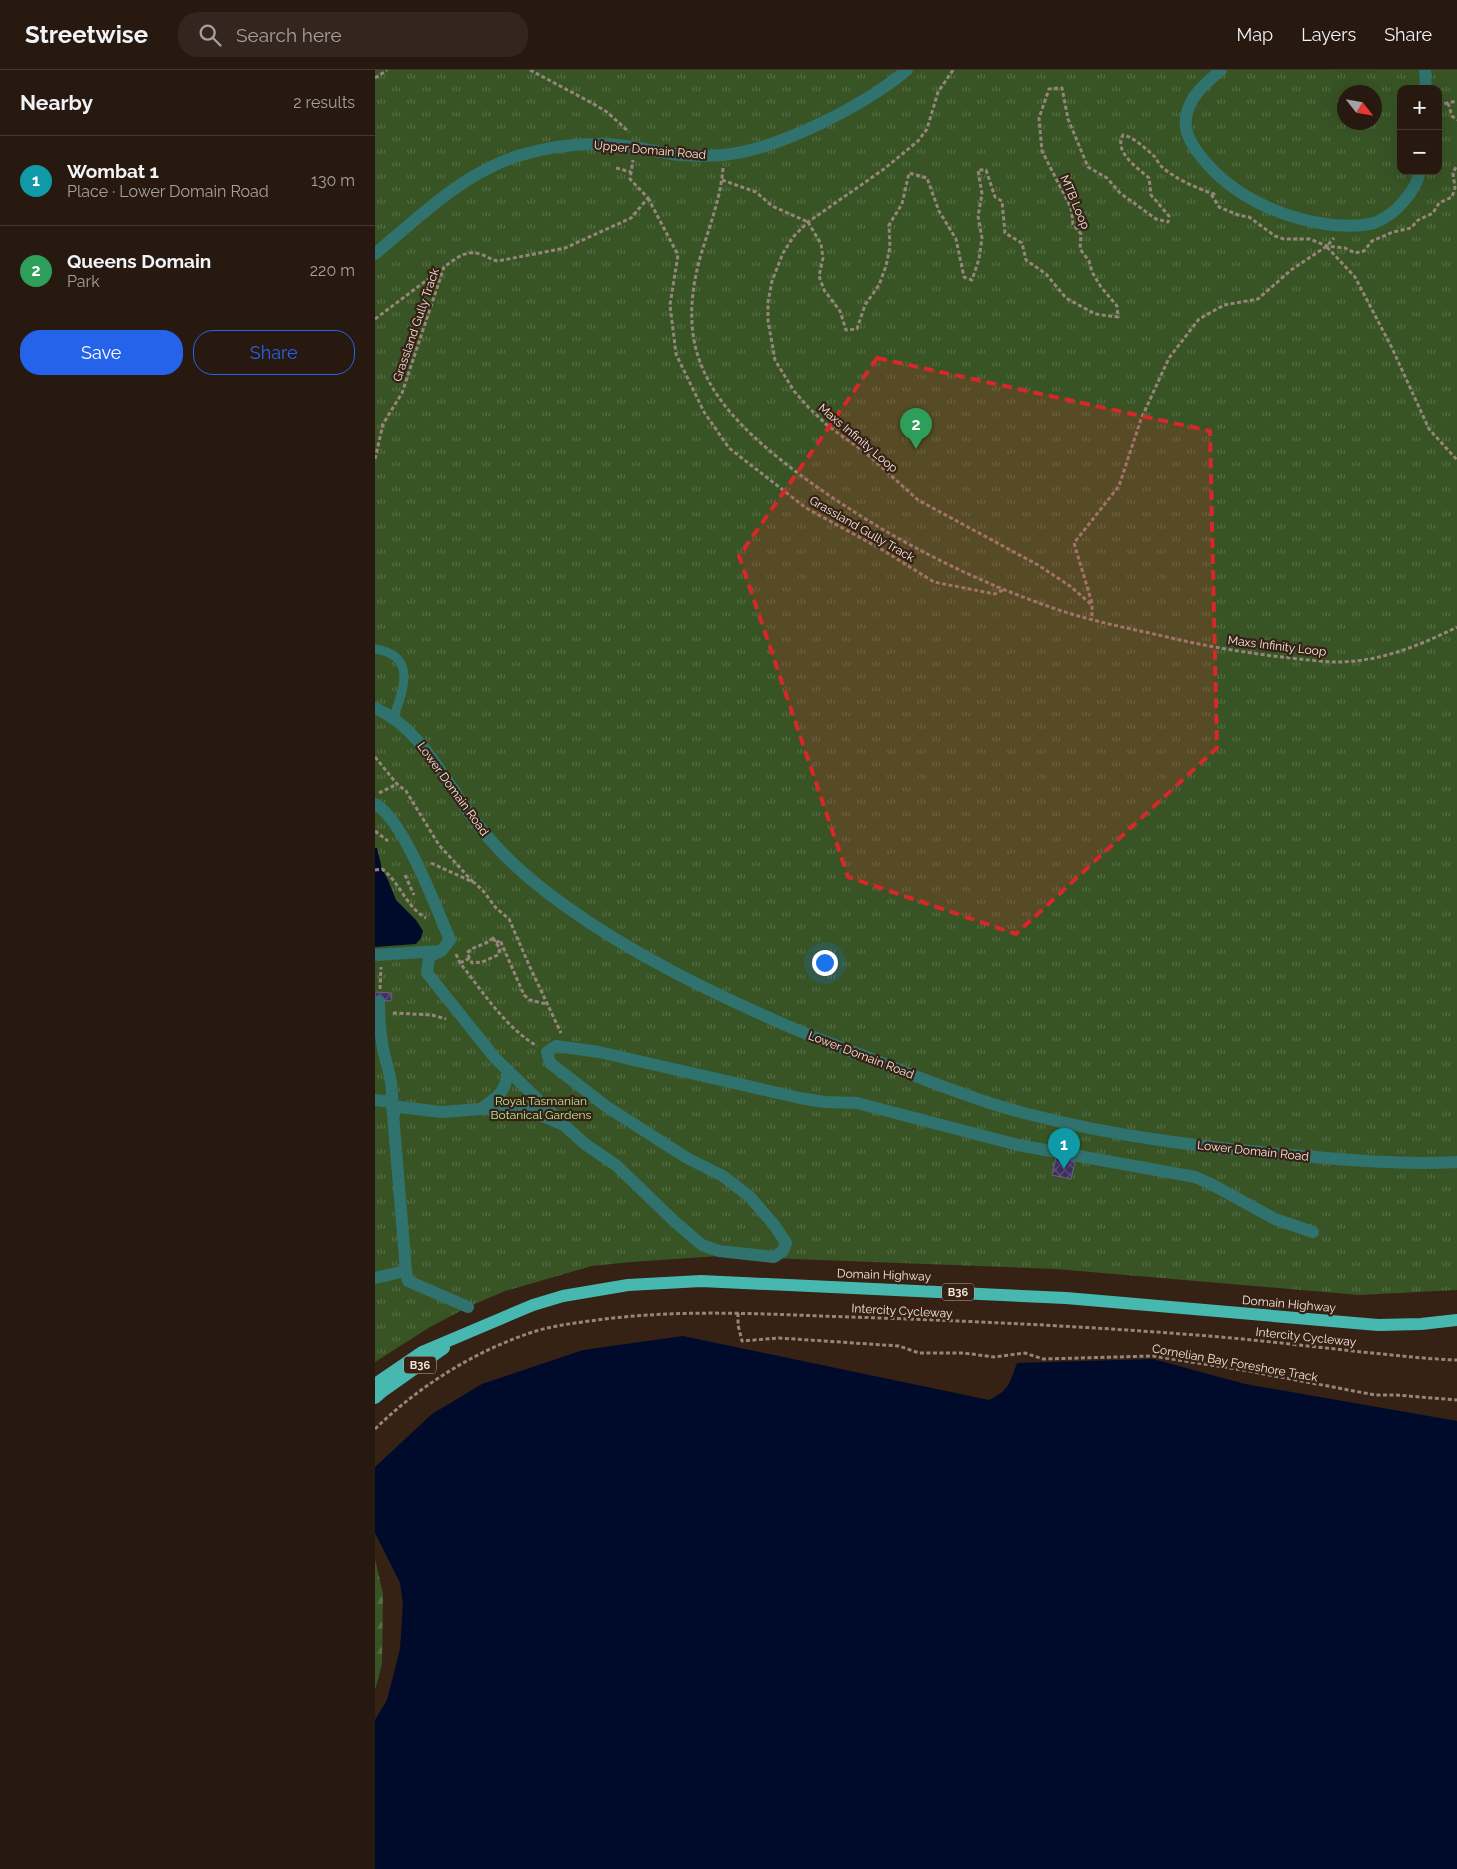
<!DOCTYPE html>
<html lang="en">
<head>
<meta charset="utf-8">
<style>
	body { margin:0; font-family:Raleway,sans-serif; background:#34261e; color:#f1f3f6 }
	.controls { position:absolute; right:15px; top:15px; display:grid; overflow:hidden; border-radius:10px; box-shadow:0 5px 20px #0002 }
	.controls button { width:45px; height:45px; display:grid; place-items:center; padding:0; border:0; border-bottom:1px solid #443830; background:#281910; color:#f1f3f6; font:25px sans-serif }
	.compass { position:absolute; left:962px; top:15px; width:45px; height:45px; border-radius:50%; background:#281910; box-shadow:0 5px 20px #0002; rotate:121deg }
	.you { position:absolute; left:449px; top:892px; width:18px; height:18px; margin:-12px; border:4px solid #fff; border-radius:50%; background:#1a73e8; box-shadow:0 0 0 8px #1a73e833 }
	.badge { display:grid; place-items:center; width:32px; height:32px; border-radius:50%; background:#2563eb; color:#fff; font-size:16px; font-weight:700 }
	.pin { position:absolute; translate:-50% -41px; filter:drop-shadow(0 1px 2px #0008) }
	.pin::after { content:''; position:absolute; top:26px; width:18px; height:15px; background:inherit; clip-path:polygon(0 0,100% 0,50% 100%) }
	.list { margin:0; padding:0; list-style:none }
	h2 { display:flex; justify-content:space-between; align-items:center; height:65px; margin:0; padding:0 20px; font-size:21px }
	h2 small { font-size:16px; font-weight:400; color:#a5a09f }
	.list li { display:grid; grid-template-columns:32px 1fr auto; gap:15px; align-items:center; box-sizing:border-box; height:90px; padding:0 20px; border-top:1px solid #443830 }
	.list b { display:block; font-size:19px; white-space:nowrap }
	.list p { margin:0; font-size:16px; white-space:nowrap; color:#a5a09f }
	.list em { font-size:16px; font-style:normal; color:#a5a09f }
	.actions { display:flex; gap:10px; padding:15px 20px }
	.actions a { flex:1; padding:11px 0; border:1px solid #2563eb; border-radius:20px; text-align:center; font-size:18px; color:#2563eb }
	.actions .main { background:#2563eb; color:#fff }
	.icon { flex:none; width:28px; height:28px; fill:none; stroke:currentColor; stroke-width:2; stroke-linecap:round; stroke-linejoin:round }
	.map { position:relative; flex:none; width:1082px; height:1799px; overflow:hidden }
	header { display:flex; align-items:center; gap:30px; box-sizing:border-box; height:70px; padding:0 25px; background:#281910; border-bottom:1px solid #443830 }
	header strong { font-size:24px }
	nav { display:flex; gap:28px; margin-inline-start:auto; font-size:18px }
	.search { width:350px; height:45px; background:#34261e; display:flex; align-items:center; gap:12px; box-sizing:border-box; padding:0 18px; border-radius:20px; color:#a5a09f; font-size:19px }
	main { display:flex }
	aside { flex:1; background:#281910 }
	.map>svg:first-child { display:block }
	.forest { fill:url(#forest-firs) }
	.park { fill:url(#park-tufts); fill-rule:evenodd }
	.water { fill:#000b2b }
	.building { fill:url(#building-cross-hatch); stroke:#6a637b }
	.lines { fill:none; stroke-linecap:round; stroke-linejoin:round }
	.path { stroke:#96857b; stroke-width:3; stroke-dasharray:4 2.5; stroke-linecap:butt }
	.service { stroke:#30726d; stroke-width:9 }
	.pedestrian { stroke:#30726d; stroke-width:12 }
	.minor { stroke:#30726d; stroke-width:12 }
	.tertiary { stroke:#30726d; stroke-width:12 }
	.primary { stroke:#47b8b0; stroke-width:12 }
	.marked { fill:#d62828; fill-opacity:0.2; stroke:#d62828; stroke-width:4; stroke-dasharray:10 6; stroke-linejoin:round }
	.labels { text-anchor:middle; stroke-width:4.5; stroke-linejoin:round; paint-order:stroke }
	.shield { fill:#362115; stroke:#bbaba2; stroke-width:1 }
	.shield-label { font-size:11px; font-weight:bold; fill:#f4e6de }
	.street-label { font-size:12px; fill:#f4e6de; stroke:#362115 }
	.park-label { font-size:12px; fill:#b9ea99; stroke:#362115 }
</style>
</head>
<body>
<header>
<strong>Streetwise</strong>
<div class="search"><svg class="icon" aria-label="search" viewBox="0 0 24 24"><circle cx="10" cy="10" r="6"/><path d="M15 15l6 6"/></svg>Search here</div>
<nav><a>Map</a><a>Layers</a><a>Share</a></nav>
</header>
<main>
<aside>
<h2>Nearby<small>2 results</small></h2>
<ul class="list">
<li><span class="badge" style="background:#0f9aa8">1</span><div><b>Wombat 1</b><p>Place · Lower Domain Road</p></div><em>130 m</em></li>
<li><span class="badge" style="background:#2e9e5b">2</span><div><b>Queens Domain</b><p>Park</p></div><em>220 m</em></li>
</ul>
<div class="actions"><a class="main">Save</a><a>Share</a></div>
</aside>
<div class="map">
<svg width="1082" height="1799" viewBox="0 0 1082 1799">
	<defs>
		<pattern id="forest-firs" width="22" height="20" patternUnits="userSpaceOnUse" patternTransform="scale(1.25)"><rect width="22" height="20" fill="#385425"/><path d="M5 1l3.5 6h-7zM16 11l3.5 6h-7z" fill="#556d44"/></pattern>
		<pattern id="park-tufts" width="24" height="20" patternUnits="userSpaceOnUse" patternTransform="scale(1.25)"><rect width="24" height="20" fill="#385425"/><path d="M3 7l-1-3M5 7V3M7 7l1-3M15 17l-1-3M17 17v-4M19 17l1-3" fill="none" stroke="#556d44"/></pattern>
		<pattern id="building-cross-hatch" width="8" height="8" patternUnits="userSpaceOnUse" patternTransform="scale(1.25)"><rect width="8" height="8" fill="#412e61"/><path d="M0 0l8 8M0 8l8-8" fill="none" stroke="#5d4c77"/></pattern>
	</defs>
	<rect width="100%" height="100%" fill="#362115"/>
	<polygon class="forest" points="0,1489 8,1524 7,1594 0,1620"/>
	<path class="park" d="M0 0H1082V1220L984 1225 681 1199 344 1186 256 1192 217 1196 130 1221 93 1237 55 1257 0 1292ZM1026 19H1063V101H1026ZM969 22H999V52H969Z"/>
	<g class="water">
		<polygon points="0,778 2,778 7,799 13,810 21,830 41,850 48,861 46,868 41,874 0,877"/>
		<path d="M308 1266 614 1330C634 1321 635 1312 642 1293L778 1289 870 1314 1082 1351V1799H0V1650L12 1630 25 1579 28 1533 25 1513 0 1463V1397L57 1344 107 1314 208 1280Z"/>
	</g>
	<g class="building">
		<polygon points="0,922 17,923 16,931 0,930"/>
		<polygon points="681,1088 700,1092 696,1109 677,1105"/>
	</g>
	<g class="lines">
		<g class="path">
			<polyline points="155,0 217,33 232,42 254,62"/>
			<polyline points="578,0 563,22 552,59 543,71 509,99 433,152 419,166 408,183 397,211 393,232 393,251 400,290 419,321 434,338 453,356 491,383 543,430 663,495 695,516 717,535 717,549"/>
			<polyline points="0,8 12,0"/>
			<polyline points="1073,33 1077,46 1082,50"/>
			<polyline points="1063,35 1082,31"/>
			<polyline points="241,98 256,102"/>
			<path d="M348 98C346 125 337 149 329 175 317 211 311 253 324 289 341 339 387 376 428 407 505 463 590 508 681 539 716 551 752 558 788 566 833 577 878 584 924 589 936 590 949 592 961 592 1004 592 1044 576 1082 557"/>
			<polyline points="347,110 381,122 397,136 433,152"/>
			<polyline points="273,128 303,185 295,235 301,284 329,342 354,378 431,438 506,479 559,512 620,524 628,520"/>
			<path d="M433 152 446 174 448 188 444 206 449 220 465 241 471 260 482 259 490 235 504 215 511 196 515 177 514 155 527 134 534 103 552 108 564 141 581 169 589 207 597 210 604 189 607 168 603 146 607 124 603 100H611L620 127 627 131 630 163 647 173 651 190 671 204 691 228 720 244 743 247 742 236 726 217 717 202 714 191 705 179 706 164 698 154 696 138 667 81 664 48 674 19 687 18 693 49 713 97 732 108 745 123 781 149 793 152 794 146 776 125 774 108C764 99 738 82 748 65 759 67 771 79 780 87 782 90 784 94 787 97 799 108 823 119 839 124H836L844 137 863 145 874 147 900 166 909 169H935L952 176 970 178 980 183 989 181 997 171 1018 162 1036 158 1043 150 1058 143 1064 133 1077 127 1080 118 1078 103 1082 95"/>
			<polyline points="952,177 980,207 1017,278 1054,359 1082,390"/>
			<polyline points="0,249 68,198"/>
			<path d="M0 389 8 354 27 323 69 197C79 190 91 179 105 184 112 186 116 190 123 191L190 178 256 148 273 128 255 109 258 90"/>
			<polyline points="717,533 699,473 744,416 766,349 794,288 824,249 849,235 883,229 916,200 952,176 959,168"/>
			<polyline points="0,687 22,714 31,721 64,775 98,812"/>
			<polyline points="4,723 22,714"/>
			<polyline points="0,761 13,771"/>
			<polyline points="56,793 100,813 109,822 121,838 134,849 154,895 186,963"/>
			<path d="M0 800 7 799C25 812 31 837 51 848"/>
			<polyline points="30,805 39,825"/>
			<path d="M118 868 125 879 123 885 107 892 97 893 92 883C99 875 110 876 118 868Z"/>
			<polyline points="121,873 125,870 149,925 155,930 171,934"/>
			<path d="M81 884 85 893C108 922 130 957 162 976"/>
			<polyline points="85,893 95,888"/>
			<polyline points="5,919 6,897"/>
			<polyline points="18,943 57,945 71,949"/>
			<polyline points="363,1243 363,1255 367,1271 404,1268 524,1276 544,1283 589,1283 619,1287 650,1283 668,1289 778,1286 868,1300 1000,1325 1021,1325 1082,1330"/>
			<path d="M0 1359C44 1316 101 1280 161 1261 181 1255 201 1253 222 1250 296 1240 371 1243 445 1246 570 1250 695 1255 820 1265 876 1269 932 1276 987 1282 1019 1285 1050 1289 1082 1290"/>
		</g>
		<path class="service" d="M0 579C42 585 29 620 18 648"/>
		<g class="pedestrian">
			<path d="M0 734C29 750 61 838 75 870L66 881 0 885"/>
			<polyline points="66,881 54,887 52,903 120,988 184,1050"/>
			<path d="M4 931C4 946 5 963 8 978 12 999 18 1009 17 1032"/>
			<polyline points="0,1030 17,1032 31,1201 0,1208"/>
			<polyline points="17,1036 66,1042 133,1037 155,1041 189,1055 210,1074 242,1096 300,1152 327,1175 344,1181 399,1187 408,1181 411,1173 400,1156 375,1127 348,1106 312,1088 232,1037 175,993 172,982 181,976 224,982 425,1028 450,1032 482,1033 643,1075 820,1107 836,1114 900,1149 938,1162"/>
			<path d="M106 1039C123 1027 131 1022 133 1000"/>
			<polyline points="31,1201 33,1211 93,1237"/>
		</g>
		<g class="minor">
			<path d="M846 0C831 13 814 26 811 48 809 64 818 77 828 89 859 127 908 149 957 155 970 156 986 157 999 153 1012 148 1020 142 1029 131 1036 123 1043 112 1045 101"/>
			<polyline points="1050,0 1051,19"/>
			<path d="M0 184C44 147 89 102 146 85 176 76 211 72 243 75 264 77 285 83 306 85 320 86 334 86 348 85 403 80 490 35 532 0"/>
		</g>
		<path class="tertiary" d="M0 638C49 660 72 716 104 756 127 786 158 813 189 835 258 885 337 923 415 957 455 974 495 988 535 1004 575 1019 615 1035 657 1045 742 1067 829 1077 917 1085 972 1090 1027 1095 1082 1092"/>
		<g class="primary">
			<polyline points="0,1314 47,1282 158,1235 188,1226 253,1215 326,1211 691,1228 1003,1255 1046,1254 1082,1250"/>
			<polyline points="0,1328 8,1321 69,1278"/>
		</g>
	</g>
	<path class="marked" d="M502 288 835 361 842 678 641 864 473 807 364 486Z"/>
	<g class="labels">
		<g class="shield">
			<rect x="567" y="1213.5" width="32" height="17" rx="4"/>
			<rect x="29" y="1286.5" width="32" height="17" rx="4"/>
		</g>
		<g class="shield-label">
			<text x="583" y="1226">B36</text>
			<text x="45" y="1299">B36</text>
		</g>
		<g class="street-label">
			<text transform="translate(275 80) rotate(5)" y="4">Upper Domain Road</text>
			<text transform="translate(700 132) rotate(67)" y="4">MTB Loop</text>
			<text transform="translate(41 255) rotate(-71)" y="4">Grassland Gully Track</text>
			<text transform="translate(483 368) rotate(40)" y="4">Maxs Infinity Loop</text>
			<text transform="translate(487 459) rotate(30)" y="4">Grassland Gully Track</text>
			<text transform="translate(902 576) rotate(7)" y="4">Maxs Infinity Loop</text>
			<text transform="translate(78 719) rotate(54)" y="4">Lower Domain Road</text>
			<text transform="translate(486 985) rotate(21)" y="4">Lower Domain Road</text>
			<text transform="translate(878 1081) rotate(6)" y="4">Lower Domain Road</text>
			<text transform="translate(509 1205) rotate(2)" y="4">Domain Highway</text>
			<text transform="translate(914 1234) rotate(5)" y="4">Domain Highway</text>
			<text transform="translate(527 1241) rotate(3)" y="4">Intercity Cycleway</text>
			<text transform="translate(931 1267) rotate(6)" y="4">Intercity Cycleway</text>
			<text transform="translate(860 1293) rotate(10)" y="4">Cornelian Bay Foreshore Track</text>
		</g>
		<g class="park-label">
			<text x="166" y="1035">Royal Tasmanian<tspan x="166" dy="14">Botanical Gardens</tspan></text>
		</g>
	</g>
</svg>
<div class="controls">
<button>+</button>
<button>−</button>
</div>
<svg class="compass" viewBox="-18 -18 36 36"><path d="M0-13l5 13h-10z" fill="#e53935"/><path d="M0 13l5-13h-10z" fill="#a5a09f"/></svg>
<div class="you"></div>
<div class="pin badge" style="left:689px;top:1099px;background:#0f9aa8">1</div>
<div class="pin badge" style="left:541px;top:379px;background:#2e9e5b">2</div>
</div>
</main>
</body>
</html>
